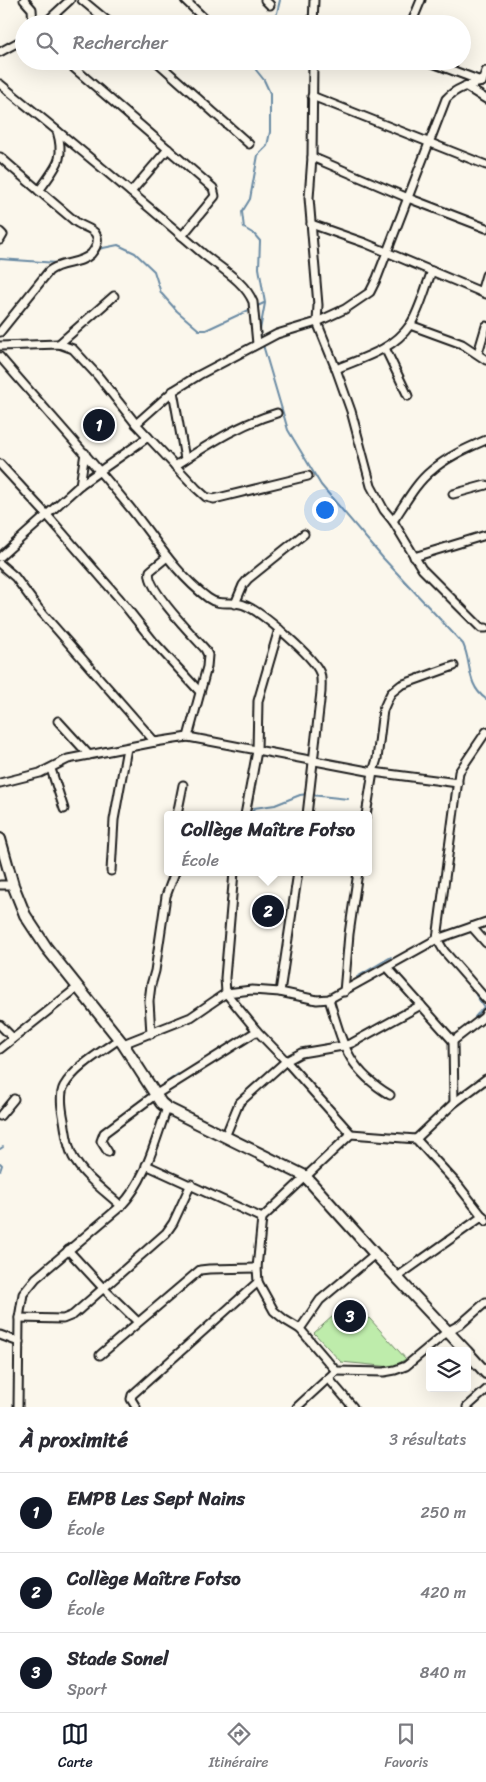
<!DOCTYPE html>
<html lang="fr">
<head>
<meta charset="utf-8">
<style>
	body { margin:0; font-family:Sriracha,sans-serif; background:#f2f2f3; color:#2b2b33 }
	.controls { position:absolute; right:15px; bottom:15px; display:grid; overflow:hidden; border-radius:5px; box-shadow:0 5px 20px #0002 }
	.controls button { width:45px; height:45px; display:grid; place-items:center; padding:0; border:0; border-bottom:1px solid #e1e1e2; background:#fff; color:#2b2b33; font:25px sans-serif }
	.you { position:absolute; left:324px; top:509px; width:18px; height:18px; margin:-12px; border:4px solid #fff; border-radius:50%; background:#1a73e8; box-shadow:0 0 0 8px #1a73e833 }
	.badge { display:grid; place-items:center; width:32px; height:32px; border-radius:50%; background:#111827; color:#fff; font-size:16px; font-weight:700 }
	.pin { position:absolute; translate:-50% -50%; border:2px solid #fff; box-shadow:0 1px 5px #0006 }
	.popup { position:absolute; left:164px; top:811px; width:208px; height:65px; box-sizing:border-box; display:grid; place-content:center; border-radius:5px; background:#fff; filter:drop-shadow(0 1px 4px #0005); font-size:16px; white-space:nowrap; color:#7c7c81 }
	.popup b { font-size:19px; color:#2b2b33 }
	.popup::after { content:''; position:absolute; left:50%; top:100%; margin-left:-10px; border:10px solid transparent; border-top-color:#fff }
	.list { margin:0; padding:0; list-style:none }
	h2 { display:flex; justify-content:space-between; align-items:center; height:65px; margin:0; padding:0 20px; font-size:21px }
	h2 small { font-size:16px; font-weight:400; color:#7c7c81 }
	.list li { display:grid; grid-template-columns:32px 1fr auto; gap:15px; align-items:center; box-sizing:border-box; height:80px; padding:0 20px; border-top:1px solid #e1e1e2 }
	.list b { display:block; font-size:19px; white-space:nowrap }
	.list p { margin:0; font-size:16px; white-space:nowrap; color:#7c7c81 }
	.list em { font-size:16px; font-style:normal; color:#7c7c81 }
	.icon { flex:none; width:28px; height:28px; fill:none; stroke:currentColor; stroke-width:2; stroke-linecap:round; stroke-linejoin:round }
	.map { position:relative; flex:none; width:486px; height:1407px; overflow:hidden }
	.search { position:absolute; background:#fff; box-shadow:0 5px 20px #0002; left:15px; right:15px; top:15px; height:55px; display:flex; align-items:center; gap:12px; box-sizing:border-box; padding:0 18px; border-radius:28px; color:#7c7c81; font-size:19px }
	.sheet { height:305px; background:#fff }
	nav { display:flex; justify-content:space-around; align-items:center; box-sizing:border-box; height:70px; border-top:1px solid #e1e1e2; background:#fff; font-size:14px; color:#7c7c81 }
	nav a { display:grid; justify-items:center; gap:2px }
	nav .on { color:#111827 }
	.map>svg:first-child { display:block }
	.green { fill:#beecab; stroke:#6d8464 }
	.lines { fill:none; stroke-linecap:round; stroke-linejoin:round }
	.stream { stroke:#6b8ba4; stroke-width:2 }
	.minor-casing { stroke:#1c1c1c; stroke-width:11 }
	.secondary-casing { stroke:#1c1c1c; stroke-width:14 }
	.minor { stroke:#fbf7ec; stroke-width:7 }
	.secondary { stroke:#fbf7ec; stroke-width:10 }
</style>
</head>
<body>
<div class="map">
<svg width="486" height="1407" viewBox="0 0 486 1407">
	<rect width="100%" height="100%" fill="#fbf7ec"/>
	<filter id="ink" filterUnits="userSpaceOnUse"><feTurbulence type="fractalNoise" baseFrequency=".02" numOctaves="2"/><feDisplacementMap in="SourceGraphic" scale="10" xChannelSelector="R" yChannelSelector="G"/><feConvolveMatrix kernelMatrix="1 2 1 2 8 2 1 2 1" color-interpolation-filters="sRGB"/></filter>
	<g filter="url(#ink)">
		<polygon class="green" points="352,1299 406,1359 392,1367 341,1362 314,1333"/>
		<g class="lines">
			<g class="stream">
				<polyline points="270,24 277,13 280,0"/>
				<polyline points="254,61 256,70 264,80 270,93 270,132 267,146 258,155 250,199 242,212 244,228 254,234 260,241 259,268 265,303 260,330 261,341"/>
				<polyline points="98,249 118,245 135,253 154,271 161,293 177,311 199,330 206,330 264,303"/>
				<polyline points="0,259 57,263"/>
				<path d="M263 345 288 430 321 485 383 558 463 644C472 663 466 685 486 699"/>
				<polyline points="311,795 348,799"/>
				<polyline points="251,815 254,808 275,805 300,795 307,794"/>
				<polyline points="357,977 391,957"/>
				<polyline points="475,1017 484,1007 476,995"/>
				<polyline points="160,1087 178,1074"/>
				<polyline points="0,1149 3,1147"/>
				<polyline points="0,1163 2,1165 0,1171"/>
				<polyline points="112,1218 120,1211"/>
			</g>
			<g class="minor-casing">
				<g id="minor">
					<polyline points="24,0 32,9 33,24"/>
					<polyline points="82,0 111,24"/>
					<polyline points="185,0 210,24"/>
					<polyline points="265,0 270,5"/>
					<polyline points="313,19 325,24"/>
					<polyline points="44,24 70,0"/>
					<polyline points="313,24 314,0"/>
					<polyline points="411,24 421,0"/>
					<polyline points="0,52 24,39"/>
					<polyline points="66,61 213,188 215,196 182,236"/>
					<polyline points="156,61 249,144"/>
					<polyline points="313,61 312,157 309,198 318,305 317,322 336,369 351,411 371,486 384,510 393,521 422,569 481,628 486,628"/>
					<polyline points="427,61 481,81"/>
					<polyline points="482,82 486,71"/>
					<path d="M0 84C68 139 135 195 201 252 218 267 244 280 253 302L257 344"/>
					<polyline points="465,86 486,99"/>
					<polyline points="312,96 486,165"/>
					<path d="M0 157C25 179 50 200 76 222 81 226 91 228 95 233 100 240 96 248 91 254 80 265 61 261 49 271L0 332"/>
					<polyline points="312,157 408,198 486,228"/>
					<path d="M39 191C55 167 66 161 57 131"/>
					<polyline points="131,192 168,149"/>
					<polyline points="311,224 365,243 486,294"/>
					<polyline points="0,232 3,235 0,240"/>
					<polyline points="481,292 486,275"/>
					<polyline points="410,325 462,344 486,360"/>
					<polyline points="59,344 114,296"/>
					<polyline points="0,346 59,344 73,349 98,376 136,424 196,488 206,497 214,499 308,476"/>
					<polyline points="385,348 408,396"/>
					<polyline points="478,353 486,326"/>
					<path d="M0 357C42 406 86 454 127 504 153 535 174 573 208 598 220 607 232 600 244 605 261 611 314 657 320 673 322 679 321 686 321 692L307 815"/>
					<path d="M336 369C362 358 393 350 410 325 420 310 425 288 432 271"/>
					<polyline points="173,391 185,459"/>
					<path d="M136 424 173 391 199 375 277 334 317 322 345 309 370 292 377 278 446 99C456 88 468 85 482 82"/>
					<polyline points="0,464 47,515 118,597 153,641 200,692"/>
					<path d="M175 466C208 445 239 424 277 413"/>
					<polyline points="80,485 85,453"/>
					<polyline points="453,494 486,485"/>
					<path d="M393 521C405 504 415 484 431 471 447 457 467 448 486 440"/>
					<polyline points="0,557 80,485 148,437"/>
					<path d="M167 557 150 571C144 586 194 637 205 649L208 655 207 667 188 737"/>
					<polyline points="414,557 486,535"/>
					<polyline points="0,564 15,577 38,608 155,742"/>
					<polyline points="235,604 243,585 248,579 304,534"/>
					<polyline points="58,721 89,755"/>
					<polyline points="486,732 459,772 437,939 444,951 486,999"/>
					<polyline points="51,769 64,809"/>
					<polyline points="0,783 40,773 68,759 155,742 188,737 373,772 458,783"/>
					<polyline points="177,815 183,785"/>
					<polyline points="245,815 257,751 258,701 279,629"/>
					<polyline points="366,815 373,772 377,759 383,710 387,701 391,693 401,685 454,666"/>
					<polyline points="111,871 114,820 127,748"/>
					<polyline points="234,872 225,978 226,993 257,1031 286,1061 351,1134"/>
					<polyline points="0,885 13,885"/>
					<polyline points="472,927 486,943"/>
					<polyline points="387,967 453,1041 454,1103"/>
					<polyline points="280,992 298,872"/>
					<polyline points="344,992 349,934 358,872"/>
					<path d="M329 999C343 1044 347 1069 390 1095"/>
					<polyline points="0,1025 13,1038"/>
					<polyline points="151,1034 149,1001 151,985 155,971 166,896 175,872"/>
					<path d="M119 1039C100 1053 76 1066 64 1086 59 1095 62 1110 64 1120 66 1132 67 1146 73 1157 84 1177 105 1191 121 1206"/>
					<polyline points="453,1041 484,1017 486,1013"/>
					<polyline points="123,1044 191,1017 226,993 252,990 280,992 317,1000 329,999 437,939 486,922"/>
					<polyline points="0,1049 78,987"/>
					<polyline points="0,1116 14,1099"/>
					<polyline points="225,1137 239,1103 286,1061 301,1053 343,1046 352,1043 421,1005"/>
					<polyline points="416,1139 454,1103 486,1079"/>
					<polyline points="108,1152 101,1141 104,1133 155,1095 257,1031"/>
					<polyline points="146,1165 262,1218 351,1134 416,1139 458,1185 486,1221"/>
					<polyline points="262,1218 257,1268 258,1282 274,1311 285,1320 300,1329"/>
					<polyline points="68,1250 103,1288 138,1322"/>
					<polyline points="397,1277 483,1216"/>
					<polyline points="19,1318 63,1319 73,1315 166,1233 173,1223 191,1184"/>
					<polyline points="0,1335 19,1342"/>
					<polyline points="100,1355 200,1270 209,1269 257,1268"/>
					<polyline points="336,1371 384,1372 395,1370 406,1366 448,1331 461,1324 486,1302"/>
					<polyline points="329,1379 353,1407"/>
					<path d="M18 1407 19 1318 23 1294 36 1278 121 1206C146 1180 155 1141 167 1108"/>
					<polyline points="136,1407 131,1399 132,1395 258,1282"/>
					<polyline points="297,1407 336,1371 300,1329 320,1300 375,1254"/>
					<polyline points="467,1407 486,1390"/>
				</g>
			</g>
			<g class="secondary-casing">
				<g id="secondary">
					<polyline points="0,839 13,885 25,915 46,947 123,1044 161,1103 167,1108 305,1176 375,1254 466,1351"/>
					<polyline points="467,1352 486,1373"/>
				</g>
			</g>
			<use href="#minor" class="minor"/>
			<use href="#secondary" class="secondary"/>
		</g>
	</g>
</svg>
<div class="controls">
<button><svg class="icon" aria-label="layers" viewBox="0 0 24 24"><path d="M12 4l9 5-9 5-9-5zM3 14l9 5 9-5"/></svg></button>
</div>
<div class="you"></div>
<div class="pin badge" style="left:99px;top:425px">1</div>
<div class="pin badge" style="left:268px;top:911px">2</div>
<div class="popup"><b>Collège Maître Fotso</b>École</div>
<div class="pin badge" style="left:350px;top:1316px">3</div>
<div class="search"><svg class="icon" aria-label="search" viewBox="0 0 24 24"><circle cx="10" cy="10" r="6"/><path d="M15 15l6 6"/></svg>Rechercher</div>
</div>
<section class="sheet">
<h2>À proximité<small>3 résultats</small></h2>
<ul class="list">
<li><span class="badge">1</span><div><b>EMPB Les Sept Nains</b><p>École</p></div><em>250 m</em></li>
<li><span class="badge">2</span><div><b>Collège Maître Fotso</b><p>École</p></div><em>420 m</em></li>
<li><span class="badge">3</span><div><b>Stade Sonel</b><p>Sport</p></div><em>840 m</em></li>
</ul>
</section>
<nav>
<a class="on"><svg class="icon" aria-label="map" viewBox="0 0 24 24"><path d="M3 6l6-2 6 2 6-2v14l-6 2-6-2-6 2zM9 4v14M15 6v14"/></svg>Carte</a>
<a><svg class="icon" aria-label="directions" viewBox="0 0 24 24"><path d="M12 3l9 9-9 9-9-9zM9 14v-3h6M13 9l2 2-2 2"/></svg>Itinéraire</a>
<a><svg class="icon" aria-label="saved" viewBox="0 0 24 24"><path d="M7 4h10v16l-5-4-5 4z"/></svg>Favoris</a>
</nav>
</body>
</html>
